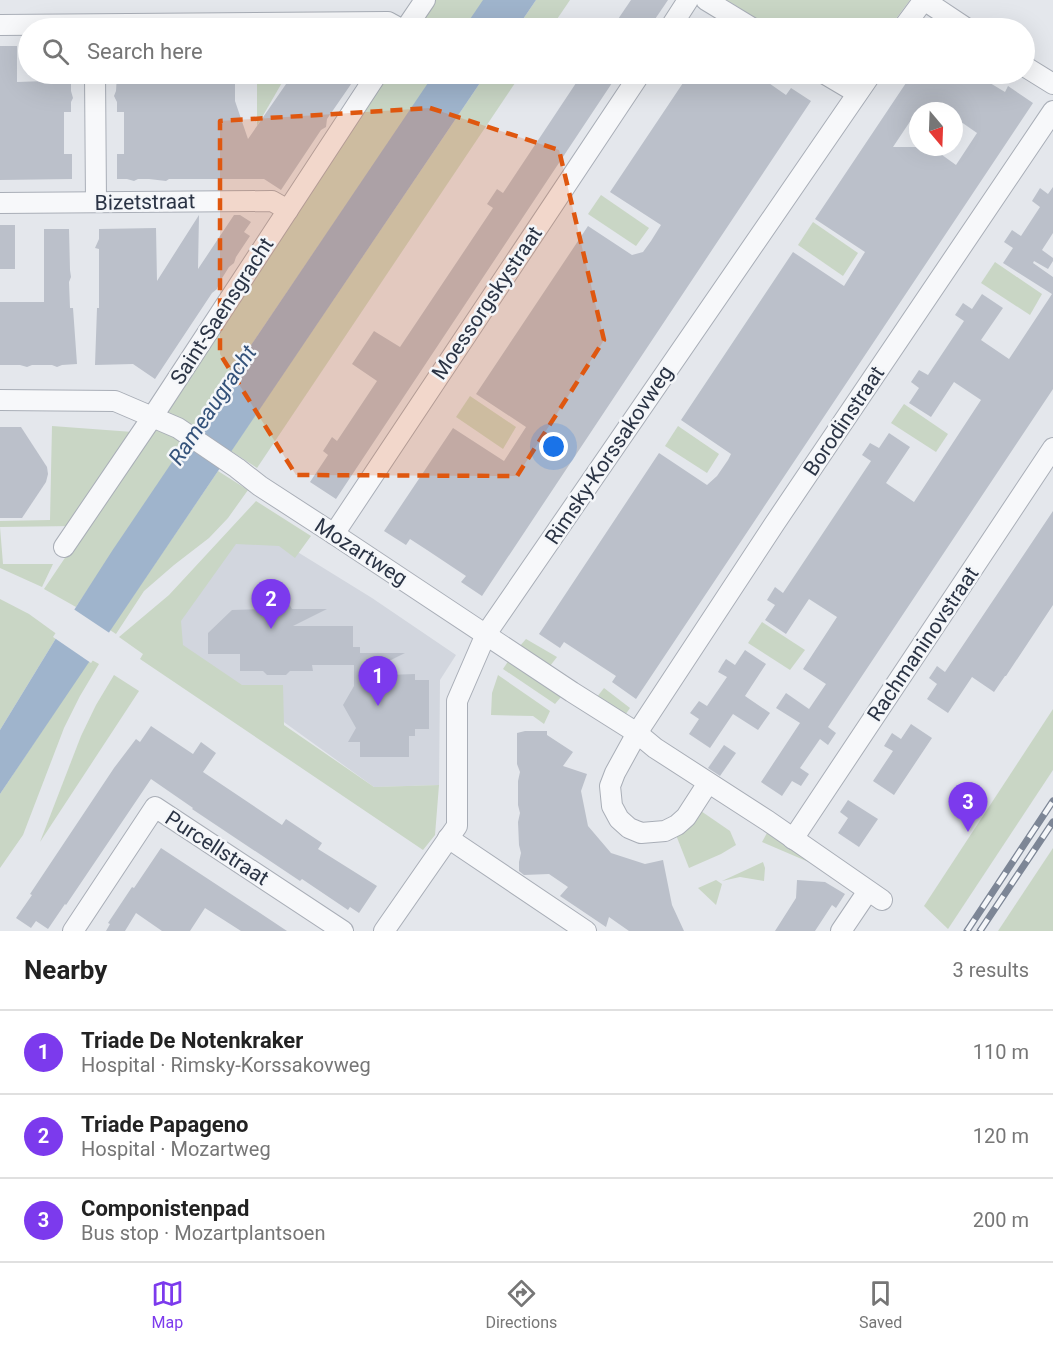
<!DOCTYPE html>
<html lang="en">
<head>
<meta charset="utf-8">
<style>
	body { margin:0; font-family:Roboto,sans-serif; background:#f6f6f6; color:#222 }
	.compass { position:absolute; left:909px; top:102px; width:54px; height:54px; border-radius:50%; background:#fff; box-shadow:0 6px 24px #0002; rotate:161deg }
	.you { position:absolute; left:554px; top:447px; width:21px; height:21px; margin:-15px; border:4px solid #fff; border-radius:50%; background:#1a73e8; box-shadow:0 0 0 9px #1a73e833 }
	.badge { display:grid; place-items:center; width:39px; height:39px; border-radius:50%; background:#7c3aed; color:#fff; font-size:20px; font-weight:700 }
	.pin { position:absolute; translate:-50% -50px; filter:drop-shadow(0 2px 3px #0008) }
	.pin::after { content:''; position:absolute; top:32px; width:21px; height:18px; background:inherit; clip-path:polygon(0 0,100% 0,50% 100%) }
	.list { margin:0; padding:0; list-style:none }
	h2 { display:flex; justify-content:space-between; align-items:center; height:78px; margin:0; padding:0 24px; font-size:26px }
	h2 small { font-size:20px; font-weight:400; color:#767676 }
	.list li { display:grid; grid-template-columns:39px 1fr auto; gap:18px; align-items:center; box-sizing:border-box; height:84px; padding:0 24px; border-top:2px solid #e0e0e0 }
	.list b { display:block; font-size:22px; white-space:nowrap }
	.list p { margin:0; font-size:20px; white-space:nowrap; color:#767676 }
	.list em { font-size:20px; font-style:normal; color:#767676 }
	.icon { flex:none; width:33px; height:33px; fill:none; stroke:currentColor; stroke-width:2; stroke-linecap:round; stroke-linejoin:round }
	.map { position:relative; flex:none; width:1053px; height:931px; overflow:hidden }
	.search { position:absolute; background:#fff; box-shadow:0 6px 24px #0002; left:18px; right:18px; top:18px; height:66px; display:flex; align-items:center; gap:15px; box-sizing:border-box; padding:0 21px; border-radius:33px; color:#767676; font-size:22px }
	.sheet { height:330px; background:#fff }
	nav { display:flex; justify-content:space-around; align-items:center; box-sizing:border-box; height:84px; border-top:2px solid #e0e0e0; background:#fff; font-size:16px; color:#767676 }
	nav a { display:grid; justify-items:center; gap:3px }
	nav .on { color:#7c3aed }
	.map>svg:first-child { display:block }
	.built { fill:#d2d6de }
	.green { fill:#c9d6c5 }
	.water { fill:#9fb4cc }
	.pier { fill:#e4e7ec }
	.building { fill:#bbc0ca; fill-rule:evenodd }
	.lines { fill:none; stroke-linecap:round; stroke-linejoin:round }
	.minor-casing { stroke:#a9aeb7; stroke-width:22 }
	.minor { stroke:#f7f8fa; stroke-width:20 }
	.rail-casing { stroke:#7d8696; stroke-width:7 }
	.rail { stroke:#f4f6f9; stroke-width:4.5; stroke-dasharray:14; stroke-linecap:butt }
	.marked { fill:#df570f; fill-opacity:0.2; stroke:#df570f; stroke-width:4.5; stroke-dasharray:12 8; stroke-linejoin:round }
	.labels { text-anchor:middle; stroke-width:5; stroke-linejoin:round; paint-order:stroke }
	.street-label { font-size:21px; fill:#2b3445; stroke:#f4f6f9 }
	.water-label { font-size:22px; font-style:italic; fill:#34527a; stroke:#f4f6f9 }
</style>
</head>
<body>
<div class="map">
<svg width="1053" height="931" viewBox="0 0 1053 931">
	<rect width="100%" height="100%" fill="#e4e7ec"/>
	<polygon class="built" points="236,539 283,543 372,598 456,655 440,680 439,785 374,787 181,648 179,620"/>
	<g class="green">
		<polygon points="432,0 485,0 466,28 414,28"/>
		<polygon points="536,0 570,0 551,28 517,28"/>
		<polygon points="727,0 910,0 889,28 771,28"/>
		<polygon points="257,74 287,74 257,126"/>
		<polygon points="384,74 435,74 260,332 76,607 44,589 178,390"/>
		<polygon points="486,74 521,74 257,468 231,451"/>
		<polygon points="601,195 649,228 636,246 588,214"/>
		<polygon points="813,222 858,253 843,276 798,245"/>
		<polygon points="995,262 1042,294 1030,315 981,283"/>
		<polygon points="470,396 516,427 503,449 456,417"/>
		<polygon points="904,404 948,434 936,452 891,423"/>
		<polygon points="52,426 133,432 74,526 0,527 3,564 53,564 42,587 0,568 0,521 50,520"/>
		<polygon points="678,426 719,454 707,473 665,446"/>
		<polygon points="218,471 248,490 228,518 209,538 174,565 144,591 116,634 110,630"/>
		<polygon points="256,501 311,536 295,558 279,546 236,544 181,621 183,645 242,685 283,685 284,725 374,787 439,785 435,835 423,850 140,659 143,654 119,637 169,595"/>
		<polygon points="0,599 29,614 58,635 0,730"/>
		<polygon points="762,622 805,650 790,670 748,643"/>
		<polygon points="526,639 557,657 550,666 519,647"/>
		<polygon points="90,659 99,664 80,696 64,728 23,835 0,868 0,794"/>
		<polygon points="509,660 561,697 555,704 503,669"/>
		<polygon points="114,675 139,691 40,842 81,736 96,705"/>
		<polygon points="498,675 550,711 544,724 533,716 491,715 492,693"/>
		<polygon points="604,688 630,708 623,718 597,697"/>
		<polygon points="1053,709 1053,770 948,929 924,906"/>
		<polygon points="698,809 730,831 736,845 721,854 689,868 676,835"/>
		<polygon points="767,833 825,869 762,842"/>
		<polygon points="1053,848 1053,931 998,931"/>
		<polygon points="763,862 765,868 764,881 740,877 722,881"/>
		<polygon points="716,880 722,884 716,905 698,888"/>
	</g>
	<g class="water">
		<polygon points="483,0 536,0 517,28 464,28"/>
		<polygon points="434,74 486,74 0,794 0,730 58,635 112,551"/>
	</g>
	<polygon class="pier" points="72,608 111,634 91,663 53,637"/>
	<g class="building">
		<polygon points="631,0 668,0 649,28 612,28"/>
		<polygon points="0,46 17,46 17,82 46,81 46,74 71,74 71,91 73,98 71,102 71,112 64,112 64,154 72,154 72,179 0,180"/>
		<polygon points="117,74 235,74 235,101 248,139 293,74 358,74 327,119 326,127 321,130 281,190 264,179 169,179 166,181 149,179 138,179 134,181 127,179 117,179 117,154 124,154 124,112 117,112 117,102 114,96 116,91"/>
		<polygon points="582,74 604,74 614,80 336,499 310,482 328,455 323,451 332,437 337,441 377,381 352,364 374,331 400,347 493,208 487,204 497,189 503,193"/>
		<polygon points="689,74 756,74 786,95 791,88 811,101 482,596 461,582 466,576 427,550 410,539 406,545 384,531 453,428 504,461 526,427 476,394 588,226 632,255 643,252 651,241 661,225 610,192"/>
		<path d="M912 74H975L1005 92 1008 86 1033 103 636 699 612 682 616 676 564 642 560 648 539 634 659 453 707 485 717 476 728 460 731 454 681 420 793 252 844 286 865 252 815 219ZM917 111H954V117L977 133 956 165 931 147H893Z"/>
		<polygon points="1053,187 1053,233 1042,250 1053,258 1053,261 1048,269 1034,261 1033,263 1053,277 1053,389 828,727 836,733 828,745 820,739 800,768 809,774 801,786 792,781 782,796 761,782 800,723 776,708 786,693 809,709 826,684 803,669 837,617 809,599 786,634 765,620 775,605 767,600 775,587 783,593 871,461 862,455 870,443 879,448 889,433 910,447 886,483 914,502 981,400 954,382 931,417 909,403 919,388 911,382 919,370 928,375 964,321 955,315 963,303 972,309 982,294 1003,308 981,340 1009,359 1052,294 1003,263 1013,248 1004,242 1012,230 1021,236 1040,207 1032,201 1040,188 1048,194"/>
		<polygon points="199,215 198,269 234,215 240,215 251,222 244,232 250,236 236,257 234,263 229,267 219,283 217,289 212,293 155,379 133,364 95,365 97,308 99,308 99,249 95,248 99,239 99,229 156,228 157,281"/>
		<rect x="0" y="225" width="15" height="44"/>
		<polygon points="44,229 69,229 70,270 71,277 69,282 70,308 73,308 77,364 62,365 57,367 52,365 32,365 27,367 20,365 0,365 0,302 44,302"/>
		<polygon points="0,427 21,427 47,467 48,474 46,482 22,518 0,518"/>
		<polygon points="1053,511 1053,605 1006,676 1005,676 994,692 972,677 948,713 927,699 937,684 929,678 937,666 945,672"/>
		<polygon points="289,604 292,609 327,609 293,626 353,626 353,647 360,647 360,653 405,653 359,676 415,674 415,680 429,680 429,729 415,729 415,736 409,736 409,757 360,757 360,742 348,742 356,728 343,705 354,686 354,665 312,665 313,671 290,671 286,675 267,675 263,671 240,671 240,654 208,654 208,633 232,610 261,609 263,605 277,608 283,607"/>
		<polygon points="745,650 766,664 745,696 770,713 758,730 733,714 710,748 689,734 699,719 690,713 699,701 707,706 727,677 718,672 722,665 726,659 735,665"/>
		<polygon points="911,724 932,738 894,795 873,781 893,751 884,746 892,733 901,739"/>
		<polygon points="151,726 193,754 201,742 216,753 203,772 282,825 286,819 322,843 318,849 377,886 359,913 350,907 348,910 302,879 300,881 192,809 193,808 151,779 66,905 65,904 48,929 36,921 31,928 16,918 32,895 30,894 114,768 136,739 140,742"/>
		<polygon points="525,731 547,731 547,735 573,752 563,766 587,774 581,791 588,826 611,853 645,864 663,860 672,905 684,931 629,931 609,917 606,927 560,896 568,887 549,874 524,875 519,871 519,862 521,853 519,845 518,822 520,813 518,805 518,781 520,772 517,764 517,733"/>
		<polygon points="724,745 736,753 720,776 708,768"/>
		<polygon points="848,800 878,819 859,847 838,833 848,818 840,812"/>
		<polygon points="161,848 263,915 287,931 241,931 205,908 190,931 162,931 136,913 125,931 106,931 110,924 108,923 132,887 134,888"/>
		<polygon points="797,880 825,882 845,894 836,908 832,905 815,931 775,931 796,898"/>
	</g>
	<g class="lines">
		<g class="minor-casing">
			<g id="minor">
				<polyline points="706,0 752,28"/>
				<polyline points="924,0 966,28"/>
				<polyline points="0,25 388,22 399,28"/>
				<polyline points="406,28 425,0"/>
				<polyline points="670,28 688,0"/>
				<polyline points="903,28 923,1"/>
				<polyline points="1024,66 1053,84"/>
				<polyline points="95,74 96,202"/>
				<polyline points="825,74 857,93"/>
				<polyline points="0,203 272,201 288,210"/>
				<polyline points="0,400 115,401 178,428 237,468 260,486 334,534 572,692 637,733 655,748 768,821 882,900"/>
				<polyline points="334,534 640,74"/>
				<polyline points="64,547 153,416 377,74"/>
				<polyline points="708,783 686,817 677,825 665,831 641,833 629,828 619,819 612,806 610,786 615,773 637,733 775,523 1053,111"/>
				<polyline points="448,838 586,931"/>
				<polyline points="793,839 1053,448"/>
				<polyline points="73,931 155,807 343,931"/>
				<polyline points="384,931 457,826 457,701 486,634 871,74"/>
				<polyline points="841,931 868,891"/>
			</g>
		</g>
		<use href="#minor" class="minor"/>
		<g class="rail-casing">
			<g id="rail">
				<polyline points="967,931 1053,801"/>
				<polyline points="980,931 1053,822"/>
			</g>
		</g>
		<use href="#rail" class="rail"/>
	</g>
	<path class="marked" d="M430 108 559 150 604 340 517 476 296 475 220 354V121Z"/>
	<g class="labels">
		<g class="street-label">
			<text transform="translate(145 202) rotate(-1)" y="7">Bizetstraat</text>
			<text transform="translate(487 303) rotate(-56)" y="7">Moessorgskystraat</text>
			<text transform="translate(222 311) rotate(-57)" y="7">Saint-Saensgracht</text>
			<text transform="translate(844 421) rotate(-56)" y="7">Borodinstraat</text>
			<text transform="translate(609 455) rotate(-56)" y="7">Rimsky-Korssakovweg</text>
			<text transform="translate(361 552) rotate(33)" y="7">Mozartweg</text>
			<text transform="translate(923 644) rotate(-56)" y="7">Rachmaninovstraat</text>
			<text transform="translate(217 848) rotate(33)" y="7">Purcellstraat</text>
		</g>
		<g class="water-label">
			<text transform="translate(212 405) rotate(-56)" y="8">Rameaugracht</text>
		</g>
	</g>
</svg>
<svg class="compass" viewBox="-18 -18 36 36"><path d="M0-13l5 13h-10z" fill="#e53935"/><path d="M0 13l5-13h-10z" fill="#767676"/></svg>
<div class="you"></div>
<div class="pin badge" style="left:378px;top:706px">1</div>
<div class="pin badge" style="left:271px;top:629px">2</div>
<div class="pin badge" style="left:968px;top:832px">3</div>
<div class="search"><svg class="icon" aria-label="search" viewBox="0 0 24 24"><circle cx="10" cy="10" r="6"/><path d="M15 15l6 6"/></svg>Search here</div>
</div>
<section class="sheet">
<h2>Nearby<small>3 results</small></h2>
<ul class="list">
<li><span class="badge">1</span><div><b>Triade De Notenkraker</b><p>Hospital · Rimsky-Korssakovweg</p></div><em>110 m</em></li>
<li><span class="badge">2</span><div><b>Triade Papageno</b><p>Hospital · Mozartweg</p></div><em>120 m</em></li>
<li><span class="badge">3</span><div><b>Componistenpad</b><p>Bus stop · Mozartplantsoen</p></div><em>200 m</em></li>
</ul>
</section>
<nav>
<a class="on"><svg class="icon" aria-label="map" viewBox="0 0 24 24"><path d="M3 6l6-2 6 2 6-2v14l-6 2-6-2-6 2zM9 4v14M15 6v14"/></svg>Map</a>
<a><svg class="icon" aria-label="directions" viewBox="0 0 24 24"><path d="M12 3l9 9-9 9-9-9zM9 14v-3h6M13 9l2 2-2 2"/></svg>Directions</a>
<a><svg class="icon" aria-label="saved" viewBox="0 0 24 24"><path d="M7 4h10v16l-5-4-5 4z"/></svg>Saved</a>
</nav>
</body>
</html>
